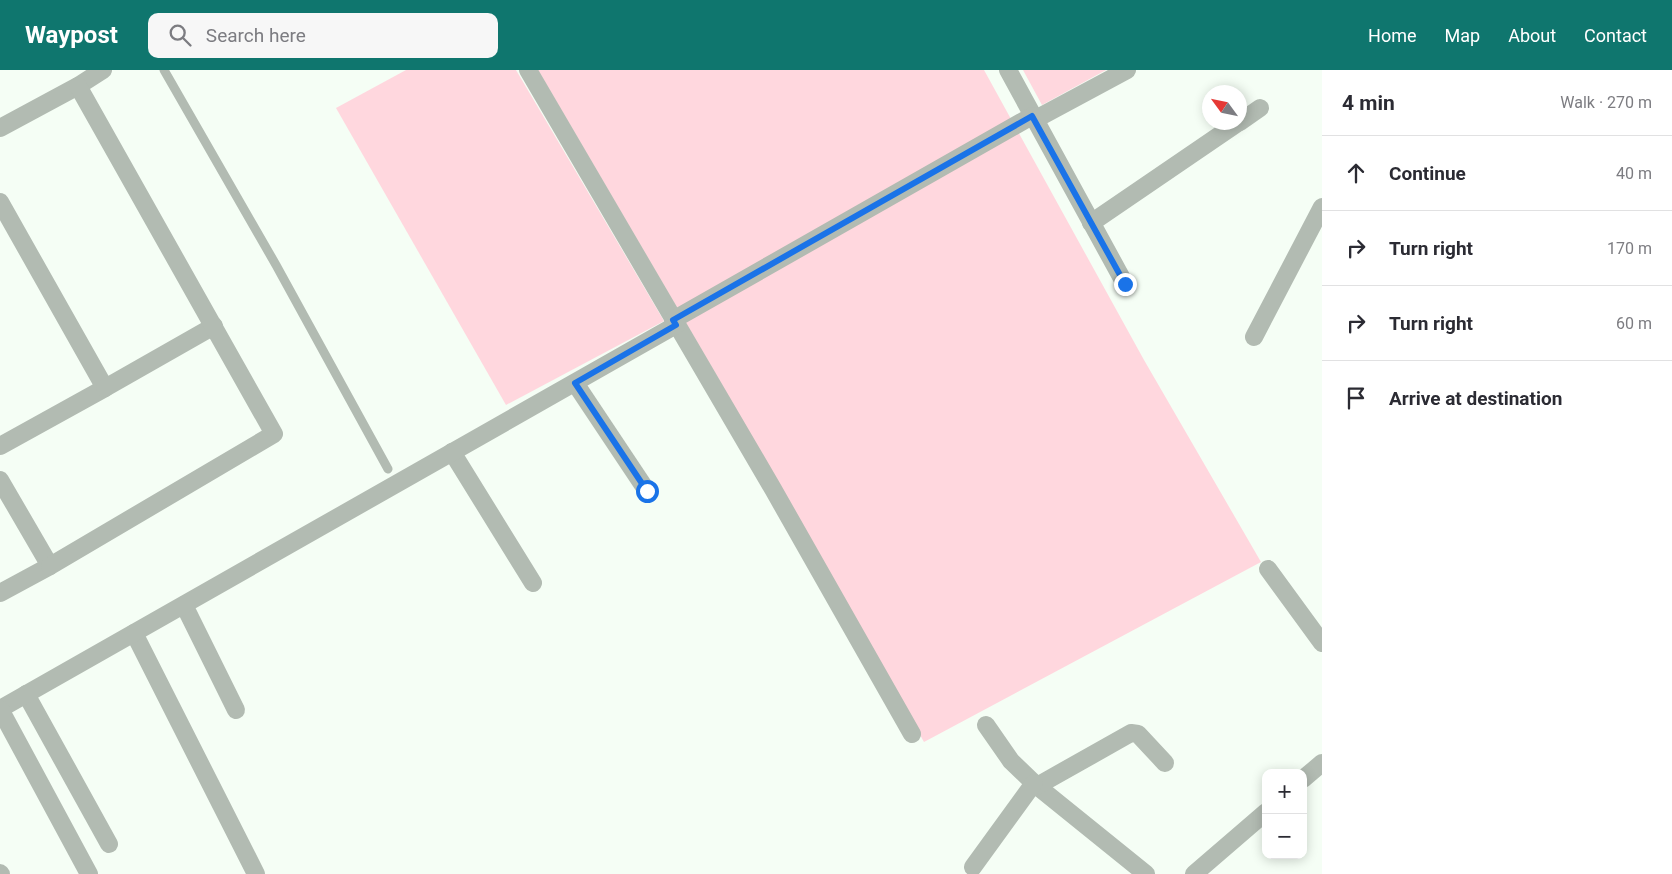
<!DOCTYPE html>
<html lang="en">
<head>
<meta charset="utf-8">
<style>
	body { margin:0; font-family:Roboto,sans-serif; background:#f7f7f7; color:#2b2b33 }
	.controls { position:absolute; right:15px; bottom:15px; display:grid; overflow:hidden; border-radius:10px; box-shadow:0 2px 12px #0003 }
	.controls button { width:45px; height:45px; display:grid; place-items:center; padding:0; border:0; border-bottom:1px solid #e1e1e2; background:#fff; color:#2b2b33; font:25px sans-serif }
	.compass { position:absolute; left:1202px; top:15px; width:45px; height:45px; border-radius:50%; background:#fff; box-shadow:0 2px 12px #0003; rotate:303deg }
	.stop { position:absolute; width:15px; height:15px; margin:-11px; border:4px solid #1a73e8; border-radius:50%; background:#fff }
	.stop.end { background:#1a73e8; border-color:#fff; box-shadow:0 1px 5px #0008 }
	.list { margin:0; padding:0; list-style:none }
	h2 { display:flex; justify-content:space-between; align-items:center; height:65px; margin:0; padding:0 20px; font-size:21px }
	h2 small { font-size:16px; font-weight:400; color:#7c7c81 }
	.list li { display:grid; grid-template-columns:32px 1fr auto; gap:15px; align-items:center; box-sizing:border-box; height:75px; padding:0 20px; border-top:1px solid #e1e1e2 }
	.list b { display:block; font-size:19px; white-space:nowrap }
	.list em { font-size:16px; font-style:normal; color:#7c7c81 }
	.icon { flex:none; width:28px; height:28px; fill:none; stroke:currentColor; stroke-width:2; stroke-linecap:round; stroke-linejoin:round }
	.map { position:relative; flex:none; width:1322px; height:804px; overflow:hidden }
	header { display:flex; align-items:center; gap:30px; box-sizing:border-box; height:70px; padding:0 25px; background:#0f766e; color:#fff }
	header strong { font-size:24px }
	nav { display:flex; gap:28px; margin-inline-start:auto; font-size:18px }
	.search { width:350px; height:45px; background:#f7f7f7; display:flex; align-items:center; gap:12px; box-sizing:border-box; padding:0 18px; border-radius:10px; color:#7c7c81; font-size:19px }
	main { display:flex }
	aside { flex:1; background:#fff }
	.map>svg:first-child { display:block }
	.green { fill:#ffd7de }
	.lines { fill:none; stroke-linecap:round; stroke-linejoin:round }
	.service { stroke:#b2bbb2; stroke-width:9 }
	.minor { stroke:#b2bbb2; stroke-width:18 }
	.route { stroke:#1a73e8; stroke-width:6 }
</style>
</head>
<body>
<header>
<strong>Waypost</strong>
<div class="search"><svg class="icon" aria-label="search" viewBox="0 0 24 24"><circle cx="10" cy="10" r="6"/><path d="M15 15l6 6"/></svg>Search here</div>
<nav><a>Home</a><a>Map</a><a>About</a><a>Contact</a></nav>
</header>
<main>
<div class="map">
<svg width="1322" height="804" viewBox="0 0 1322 804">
	<rect width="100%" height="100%" fill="#f5fef5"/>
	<g class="green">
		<polygon points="406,0 516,0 664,251 506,335 336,38"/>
		<polygon points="538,0 984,0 1144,290 1261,492 924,672 721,313"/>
		<polygon points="1023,0 1106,0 1042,35"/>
	</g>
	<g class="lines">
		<polyline class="service" points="164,0 276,195 388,399"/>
		<g class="minor">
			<polyline points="528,0 773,419 912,664"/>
			<polyline points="1008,0 1125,214"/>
			<polyline points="1034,50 1127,0"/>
			<polyline points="1240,52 1260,38"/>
			<polyline points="0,58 78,16 103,0"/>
			<polyline points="0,132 105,318 0,376"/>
			<polyline points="1091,153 1239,52"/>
			<polyline points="673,250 1032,46"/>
			<polyline points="1254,267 1322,137"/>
			<polyline points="575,313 647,421"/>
			<polyline points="105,318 214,256"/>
			<polyline points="452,382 533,513"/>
			<polyline points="0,410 50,496 0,523"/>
			<polyline points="50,496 274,364 78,16"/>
			<polyline points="1268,499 1322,573"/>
			<polyline points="184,535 236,640"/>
			<polyline points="134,563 256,804"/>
			<polyline points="26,624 109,774"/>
			<polyline points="0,639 676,255"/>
			<polyline points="0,639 89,804"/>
			<polyline points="986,655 1011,691 1037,716 1146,804"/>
			<polyline points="1303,709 1322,693"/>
			<polyline points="1037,716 1131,663 1138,664 1165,693"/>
			<polyline points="973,797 1034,713"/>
			<polyline points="0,803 1,804"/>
			<polyline points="1194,804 1266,742"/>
		</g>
	</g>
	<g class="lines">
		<polyline class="route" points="647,421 575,313 676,255 673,250 1032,46 1125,214"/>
	</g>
</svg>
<div class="controls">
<button>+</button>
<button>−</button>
</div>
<svg class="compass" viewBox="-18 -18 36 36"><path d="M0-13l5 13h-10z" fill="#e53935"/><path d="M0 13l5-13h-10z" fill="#7c7c81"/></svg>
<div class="stop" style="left:647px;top:421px"></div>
<div class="stop end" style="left:1125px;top:214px"></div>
</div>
<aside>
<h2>4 min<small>Walk · 270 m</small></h2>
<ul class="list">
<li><svg class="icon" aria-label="ahead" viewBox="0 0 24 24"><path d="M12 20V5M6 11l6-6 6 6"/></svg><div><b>Continue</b></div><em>40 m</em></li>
<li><svg class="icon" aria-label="right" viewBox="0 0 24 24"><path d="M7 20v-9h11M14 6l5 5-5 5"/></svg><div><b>Turn right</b></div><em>170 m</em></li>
<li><svg class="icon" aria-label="right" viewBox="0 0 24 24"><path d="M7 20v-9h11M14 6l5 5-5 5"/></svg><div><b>Turn right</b></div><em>60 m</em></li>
<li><svg class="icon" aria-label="arrive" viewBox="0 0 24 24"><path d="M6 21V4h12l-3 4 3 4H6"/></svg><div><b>Arrive at destination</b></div></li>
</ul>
</aside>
</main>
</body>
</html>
